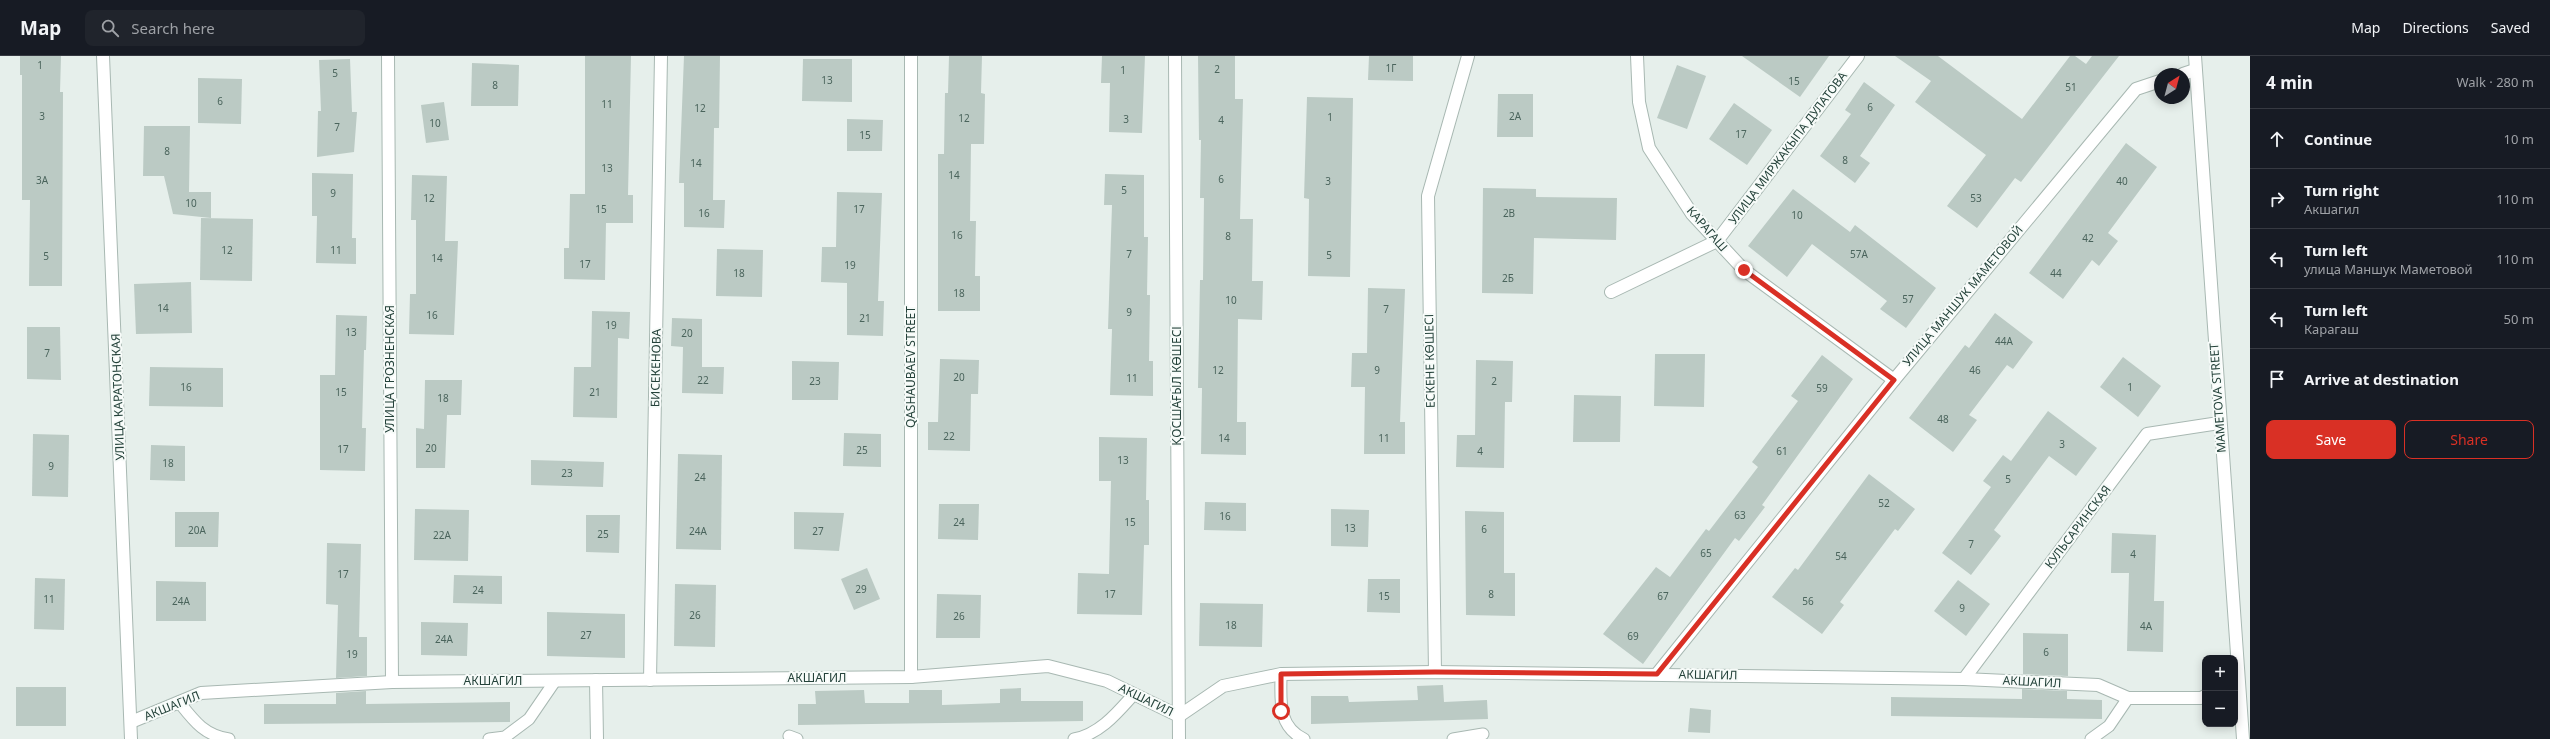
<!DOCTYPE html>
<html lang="en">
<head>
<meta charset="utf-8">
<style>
	body { margin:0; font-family:"Noto Sans",sans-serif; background:#20242c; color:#f1f3f6 }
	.controls { position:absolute; right:12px; bottom:12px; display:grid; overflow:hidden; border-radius:8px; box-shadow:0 2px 10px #0003 }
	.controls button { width:36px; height:36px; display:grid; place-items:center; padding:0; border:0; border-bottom:1px solid #363941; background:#171b24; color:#f1f3f6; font:20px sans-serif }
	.compass { position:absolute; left:2154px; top:12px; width:36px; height:36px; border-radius:50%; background:#171b24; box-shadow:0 2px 10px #0003; rotate:36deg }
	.stop { position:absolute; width:12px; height:12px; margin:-9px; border:3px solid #d93025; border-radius:50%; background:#fff }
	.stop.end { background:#d93025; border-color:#fff; box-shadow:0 1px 4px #0008 }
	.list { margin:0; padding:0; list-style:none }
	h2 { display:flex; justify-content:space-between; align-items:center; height:52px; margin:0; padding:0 16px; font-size:17px }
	h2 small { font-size:13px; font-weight:400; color:#9ea1a6 }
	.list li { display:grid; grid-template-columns:26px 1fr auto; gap:12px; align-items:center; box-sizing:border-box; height:60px; padding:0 16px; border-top:1px solid #363941 }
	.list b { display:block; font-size:15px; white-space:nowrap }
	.list p { margin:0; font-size:13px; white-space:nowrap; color:#9ea1a6 }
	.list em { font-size:13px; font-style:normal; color:#9ea1a6 }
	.actions { display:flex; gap:8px; padding:12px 16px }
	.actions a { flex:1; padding:9px 0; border:1px solid #d93025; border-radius:8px; text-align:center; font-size:14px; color:#d93025 }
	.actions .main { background:#d93025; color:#fff }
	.icon { flex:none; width:22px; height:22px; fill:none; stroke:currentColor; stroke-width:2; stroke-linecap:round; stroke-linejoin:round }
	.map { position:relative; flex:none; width:2250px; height:683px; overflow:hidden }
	header { display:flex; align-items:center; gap:24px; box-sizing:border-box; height:56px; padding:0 20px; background:#171b24; border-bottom:1px solid #363941 }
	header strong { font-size:19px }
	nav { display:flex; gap:22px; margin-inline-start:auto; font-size:14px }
	.search { width:280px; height:36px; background:#20242c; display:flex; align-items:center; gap:10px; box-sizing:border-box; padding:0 14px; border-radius:8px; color:#9ea1a6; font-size:15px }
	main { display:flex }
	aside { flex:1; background:#171b24 }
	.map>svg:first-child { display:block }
	.building { fill:#bbcac4 }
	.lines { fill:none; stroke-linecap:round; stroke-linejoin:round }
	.service-casing { stroke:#a8b8b2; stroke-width:13 }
	.minor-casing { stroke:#a8b8b2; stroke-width:14 }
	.service { stroke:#fff; stroke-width:11 }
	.minor { stroke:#fff; stroke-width:12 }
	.route { stroke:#d93025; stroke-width:5 }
	.labels { text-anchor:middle; stroke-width:4; stroke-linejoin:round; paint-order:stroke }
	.number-label { font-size:10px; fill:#4a645c }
	.street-label { font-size:12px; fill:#24423a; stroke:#f7fbf9 }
</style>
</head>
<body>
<header>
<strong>Map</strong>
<div class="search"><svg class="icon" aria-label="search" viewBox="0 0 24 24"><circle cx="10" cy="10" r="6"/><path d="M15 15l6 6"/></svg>Search here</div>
<nav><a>Map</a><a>Directions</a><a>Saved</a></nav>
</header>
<main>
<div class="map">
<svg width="2250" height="683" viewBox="0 0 2250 683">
	<rect width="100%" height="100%" fill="#e6efeb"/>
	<g class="building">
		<polygon points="20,0 61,0 60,36 63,36 62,230 29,230 30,144 22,144 22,19 20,19"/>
		<polygon points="585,0 631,0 628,139 633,139 633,167 606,167 605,224 564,223 564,192 569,192 570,138 585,138"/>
		<polygon points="684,0 720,0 719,72 714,72 713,144 725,144 724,172 684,171 684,127 679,127"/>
		<polygon points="949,0 982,0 981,37 985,38 984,88 971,88 970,165 976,165 975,220 980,220 980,255 938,255 938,98 944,98 945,37 948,37"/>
		<polygon points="1102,0 1145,0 1142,77 1109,76 1110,27 1101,27"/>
		<polygon points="1198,0 1235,0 1235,43 1243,43 1240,163 1253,163 1252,225 1263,225 1262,264 1238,263 1237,366 1246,366 1246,399 1201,398 1202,332 1198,332 1200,224 1203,224 1204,142 1200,142 1201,84 1199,84"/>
		<polygon points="1369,0 1413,0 1413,25 1368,24"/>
		<polygon points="1742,0 1829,0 1800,41"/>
		<polygon points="1895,0 1938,0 2022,63 2070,0 2075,0 2086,8 2092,0 2119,0 2021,126 2015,122 1977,172 1947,150 1986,99 1915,46 1931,25"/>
		<polygon points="350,3 352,56 357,56 354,96 317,101 318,55 321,55 319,4"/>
		<polygon points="803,3 852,3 852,46 802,45"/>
		<polygon points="472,7 519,9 518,50 471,50"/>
		<polygon points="1677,9 1706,20 1687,73 1657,62"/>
		<polygon points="198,22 242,23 241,68 198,67"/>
		<polygon points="1864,26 1895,49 1860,100 1870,107 1855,127 1820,100 1851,58 1845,54"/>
		<polygon points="1498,38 1533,38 1533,81 1497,81"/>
		<polygon points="1307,41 1353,42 1350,221 1308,220 1309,143 1304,142"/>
		<polygon points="444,46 449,84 426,87 421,49"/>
		<polygon points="1734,47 1772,74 1747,109 1709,83"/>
		<polygon points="847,63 883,64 882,95 847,95"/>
		<polygon points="144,70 190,70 189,136 211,136 211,162 173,158 164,120 143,120"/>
		<polygon points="2126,87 2157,111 2108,177 2118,185 2099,210 2092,204 2063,243 2029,217"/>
		<polygon points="312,117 353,118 352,182 356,182 356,208 316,207 317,160 312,160"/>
		<polygon points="1105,118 1144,119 1144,181 1148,181 1147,239 1150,239 1149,305 1153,305 1153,340 1110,339 1112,273 1108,273 1112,149 1104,149"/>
		<polygon points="412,119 447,120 445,185 458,185 454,279 409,278 410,238 416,238 416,164 411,164"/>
		<polygon points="1483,132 1536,133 1536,141 1617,142 1616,184 1534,182 1533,238 1482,237"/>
		<polygon points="1793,133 1850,176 1855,169 1936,232 1906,272 1880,253 1887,245 1812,188 1787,221 1748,190"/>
		<polygon points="837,136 882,137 878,245 884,245 883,280 847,279 847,227 821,226 822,191 836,191"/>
		<polygon points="201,162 253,163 252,225 200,224"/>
		<polygon points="717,193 763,194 762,241 716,240"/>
		<polygon points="191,226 192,277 136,278 134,228"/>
		<polygon points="1368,232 1405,233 1400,366 1405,366 1405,398 1364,398 1365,331 1351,331 1352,297 1367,297"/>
		<polygon points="592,255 630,256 629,283 618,282 617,362 573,361 574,311 591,311"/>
		<polygon points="1995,257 2033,286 2013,313 2007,309 1969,359 1977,364 1953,396 1909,362 1965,289 1969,292"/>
		<polygon points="336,259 367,260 366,294 364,294 362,372 366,372 365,415 320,414 320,319 335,319"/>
		<polygon points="672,262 702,263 702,311 724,311 723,338 682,337 683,291 671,290"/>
		<polygon points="27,271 60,271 61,324 27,323"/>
		<polygon points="1655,298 1705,298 1704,351 1654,350"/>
		<polygon points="1822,299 1853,323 1762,449 1765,451 1739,485 1735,482 1643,608 1603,578 1656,511 1670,521 1706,473 1709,475 1758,411 1752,406 1798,345 1791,340"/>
		<polygon points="2123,301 2161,330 2138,361 2100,331"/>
		<polygon points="940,303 979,304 978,338 971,338 970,395 928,394 928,366 938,366"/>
		<polygon points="1476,304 1513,305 1512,346 1505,346 1504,412 1456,411 1457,379 1475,379"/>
		<polygon points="792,305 839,306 838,344 792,344"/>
		<polygon points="150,311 223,312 223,351 149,350"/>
		<polygon points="425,324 462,324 461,359 447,359 445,412 416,412 416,372 424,373"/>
		<polygon points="1574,339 1621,340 1620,386 1573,386"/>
		<polygon points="2048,355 2097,392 2076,420 2049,400 1994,474 2001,480 1971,519 1942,497 1991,431 1983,425 2003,399 2011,405"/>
		<polygon points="844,377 881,378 881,411 843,410"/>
		<polygon points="33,378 69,379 68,441 32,440"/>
		<polygon points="1099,381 1147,382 1146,444 1149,444 1149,489 1144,489 1142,559 1077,558 1078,517 1109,518 1111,425 1099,425"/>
		<polygon points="151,389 185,390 185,425 150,424"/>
		<polygon points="678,398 722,399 721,494 676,493"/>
		<polygon points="531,404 604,406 603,431 531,429"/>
		<polygon points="1869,418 1915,453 1898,475 1895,473 1840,546 1844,549 1822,578 1772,541 1795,512 1798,514"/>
		<polygon points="1205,446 1246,447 1246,475 1204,474"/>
		<polygon points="939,448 979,448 978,484 938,483"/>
		<polygon points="415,453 469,454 468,505 414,504"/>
		<polygon points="1331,453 1369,454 1368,491 1331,490"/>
		<polygon points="1465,455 1504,456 1504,517 1515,517 1515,560 1466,559"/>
		<polygon points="175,456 219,456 218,491 175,491"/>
		<polygon points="794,456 844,457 839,495 794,493"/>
		<polygon points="586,459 620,459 619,497 586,496"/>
		<polygon points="2112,477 2156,479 2154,545 2164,545 2163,596 2127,595 2129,517 2111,517"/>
		<polygon points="327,487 361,488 359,581 367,581 367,620 336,622 338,549 326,548"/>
		<polygon points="867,512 880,543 854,554 841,523"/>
		<polygon points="454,519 502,520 502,548 453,547"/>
		<polygon points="35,522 65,523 64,574 34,573"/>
		<polygon points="1368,523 1400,523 1400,557 1367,556"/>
		<polygon points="1958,524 1990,548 1966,580 1934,555"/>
		<polygon points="156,525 206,526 206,565 156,565"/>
		<polygon points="675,528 716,529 715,591 674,590"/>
		<polygon points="937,538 981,539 980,582 936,582"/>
		<polygon points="1200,547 1263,548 1262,591 1199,590"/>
		<polygon points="547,556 625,558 625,602 547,600"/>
		<polygon points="421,566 468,567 467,600 421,599"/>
		<polygon points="2023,577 2068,578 2068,620 2023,618"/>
		<polygon points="1443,629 1444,646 1487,644 1488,663 1311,668 1311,640 1348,640 1349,646 1418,644 1417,630"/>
		<rect x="16" y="631" width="50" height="39"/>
		<polygon points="1021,632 1021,645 1083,645 1083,665 798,669 798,648 816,648 815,635 864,634 865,647 909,647 909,634 942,634 942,649 1000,647 1000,633"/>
		<polygon points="2022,633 2067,635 2067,643 2102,644 2102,663 1891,660 1891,641 2022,643"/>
		<polygon points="366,635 366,648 510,646 510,666 264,668 264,648 336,648 336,637"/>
		<polygon points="1690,652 1711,654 1710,677 1688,676"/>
	</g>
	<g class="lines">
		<g class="service-casing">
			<g id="service">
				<path d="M1281 618C1281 644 1277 670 1304 683"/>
				<path d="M179 646C194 665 204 679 229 683"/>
				<polyline points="789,680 797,683"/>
				<polyline points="489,683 505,681 529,663 555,625"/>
				<path d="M1074 683C1100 678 1117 657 1134 638"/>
				<polyline points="1453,683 1483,678"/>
				<polyline points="2091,683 2109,670 2128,642"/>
			</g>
		</g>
		<g class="minor-casing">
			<g id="minor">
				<polyline points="103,0 131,683"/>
				<polyline points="388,0 392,626"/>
				<polyline points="1175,0 1179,683"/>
				<polyline points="1637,0 1639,46 1649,92 1692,158 1744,214 1894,324"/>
				<polyline points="2195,0 2243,683"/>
				<polyline points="2183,18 2195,14"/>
				<polyline points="1611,236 1717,185 1858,0"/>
				<polyline points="1435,616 1428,140 1468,0"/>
				<polyline points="1657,618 1894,324 2136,33 2160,25"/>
				<polyline points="911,621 911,0"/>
				<polyline points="1964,623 2147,378 2219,367"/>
				<polyline points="596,624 597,683"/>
				<polyline points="650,624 661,0"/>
				<polyline points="131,666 201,637 392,626 911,621 1048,610 1107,625 1179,660 1223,630 1281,618 1435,616 1964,623 2098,629 2128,642 2201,642 2205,640"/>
			</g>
		</g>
		<use href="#service" class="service"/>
		<use href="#minor" class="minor"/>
	</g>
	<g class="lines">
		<polyline class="route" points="1281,655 1281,618 1435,616 1657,618 1894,324 1744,214"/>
	</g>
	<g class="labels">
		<g class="number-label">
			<text x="40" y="13">1</text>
			<text x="1391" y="16">1Г</text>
			<text x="1217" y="17">2</text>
			<text x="1123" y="18">1</text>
			<text x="335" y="21">5</text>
			<text x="827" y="28">13</text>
			<text x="1794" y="29">15</text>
			<text x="495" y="33">8</text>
			<text x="2071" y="35">51</text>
			<text x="220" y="49">6</text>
			<text x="607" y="52">11</text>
			<text x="1870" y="55">6</text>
			<text x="700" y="56">12</text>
			<text x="42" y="64">3</text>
			<text x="1515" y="64">2А</text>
			<text x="1330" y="65">1</text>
			<text x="964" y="66">12</text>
			<text x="1126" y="67">3</text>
			<text x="1221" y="68">4</text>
			<text x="435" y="71">10</text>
			<text x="337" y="75">7</text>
			<text x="1741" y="82">17</text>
			<text x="865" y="83">15</text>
			<text x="167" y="99">8</text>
			<text x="1845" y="108">8</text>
			<text x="696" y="111">14</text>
			<text x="607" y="116">13</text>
			<text x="954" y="123">14</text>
			<text x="1221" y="127">6</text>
			<text x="42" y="128">3А</text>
			<text x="1328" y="129">3</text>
			<text x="2122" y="129">40</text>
			<text x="1124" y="138">5</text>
			<text x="333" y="141">9</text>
			<text x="429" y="146">12</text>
			<text x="1976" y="146">53</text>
			<text x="191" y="151">10</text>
			<text x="601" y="157">15</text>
			<text x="859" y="157">17</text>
			<text x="704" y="161">16</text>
			<text x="1509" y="161">2В</text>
			<text x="1797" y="163">10</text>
			<text x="957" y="183">16</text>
			<text x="1228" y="184">8</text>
			<text x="2088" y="186">42</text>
			<text x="227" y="198">12</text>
			<text x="336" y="198">11</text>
			<text x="1129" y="202">7</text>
			<text x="1859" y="202">57А</text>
			<text x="1329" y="203">5</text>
			<text x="46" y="204">5</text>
			<text x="437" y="206">14</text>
			<text x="585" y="212">17</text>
			<text x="850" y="213">19</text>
			<text x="739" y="221">18</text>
			<text x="2056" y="221">44</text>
			<text x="1508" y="226">2Б</text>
			<text x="959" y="241">18</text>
			<text x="1908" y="247">57</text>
			<text x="1231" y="248">10</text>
			<text x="163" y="256">14</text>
			<text x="1386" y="257">7</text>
			<text x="1129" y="260">9</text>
			<text x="432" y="263">16</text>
			<text x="865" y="266">21</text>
			<text x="611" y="273">19</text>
			<text x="351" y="280">13</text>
			<text x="687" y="281">20</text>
			<text x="2004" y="289">44А</text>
			<text x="47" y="301">7</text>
			<text x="1218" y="318">12</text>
			<text x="1377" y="318">9</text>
			<text x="1975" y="318">46</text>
			<text x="959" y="325">20</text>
			<text x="1132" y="326">11</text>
			<text x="703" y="328">22</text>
			<text x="815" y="329">23</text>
			<text x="1494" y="329">2</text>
			<text x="186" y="335">16</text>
			<text x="2130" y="335">1</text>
			<text x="1822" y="336">59</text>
			<text x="341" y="340">15</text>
			<text x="595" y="340">21</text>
			<text x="443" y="346">18</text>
			<text x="1943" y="367">48</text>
			<text x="949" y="384">22</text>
			<text x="1224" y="386">14</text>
			<text x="1384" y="386">11</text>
			<text x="2062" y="392">3</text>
			<text x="431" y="396">20</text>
			<text x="343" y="397">17</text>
			<text x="862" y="398">25</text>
			<text x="1480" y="399">4</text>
			<text x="1782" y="399">61</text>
			<text x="1123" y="408">13</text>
			<text x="168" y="411">18</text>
			<text x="51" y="414">9</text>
			<text x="567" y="421">23</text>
			<text x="700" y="425">24</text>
			<text x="2008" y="427">5</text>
			<text x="1884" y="451">52</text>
			<text x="1740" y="463">63</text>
			<text x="1225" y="464">16</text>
			<text x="959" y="470">24</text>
			<text x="1130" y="470">15</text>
			<text x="1350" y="476">13</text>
			<text x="1484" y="477">6</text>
			<text x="197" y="478">20А</text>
			<text x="698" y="479">24А</text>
			<text x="818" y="479">27</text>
			<text x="603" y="482">25</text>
			<text x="442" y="483">22А</text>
			<text x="1971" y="492">7</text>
			<text x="1706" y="501">65</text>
			<text x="2133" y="502">4</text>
			<text x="1841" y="504">54</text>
			<text x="343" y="522">17</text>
			<text x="861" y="537">29</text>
			<text x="478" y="538">24</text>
			<text x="1110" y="542">17</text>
			<text x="1491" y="542">8</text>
			<text x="1384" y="544">15</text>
			<text x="1663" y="544">67</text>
			<text x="49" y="547">11</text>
			<text x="181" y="549">24А</text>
			<text x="1808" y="549">56</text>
			<text x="1962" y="556">9</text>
			<text x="695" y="563">26</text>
			<text x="959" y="564">26</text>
			<text x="1231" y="573">18</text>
			<text x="2146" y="574">4А</text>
			<text x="586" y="583">27</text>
			<text x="1633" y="584">69</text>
			<text x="444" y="587">24А</text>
			<text x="2046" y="600">6</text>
			<text x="352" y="602">19</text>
		</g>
		<g class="street-label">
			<text transform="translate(1788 92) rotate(-53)" y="4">УЛИЦА МИРЖАКЫПА ДУЛАТОВА</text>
			<text transform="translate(1707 173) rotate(49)" y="4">КАРАГАШ</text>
			<text transform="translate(1963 240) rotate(-50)" y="4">УЛИЦА МАНШУК МАМЕТОВОЙ</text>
			<text transform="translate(1430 305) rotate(-91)" y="4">ЕСКЕНЕ КӨШЕСІ</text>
			<text transform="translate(911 311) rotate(-90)" y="4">QASHAUBAEV STREET</text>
			<text transform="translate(656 312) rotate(-89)" y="4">БИСЕКЕНОВА</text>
			<text transform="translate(390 313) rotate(-90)" y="4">УЛИЦА ГРОЗНЕНСКАЯ</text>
			<text transform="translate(1177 330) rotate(-90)" y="4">ҚОСШАҒЫЛ КӨШЕСІ</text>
			<text transform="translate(118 341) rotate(-92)" y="4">УЛИЦА КАРАТОНСКАЯ</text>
			<text transform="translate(2218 342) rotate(-94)" y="4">MAMETOVA STREET</text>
			<text transform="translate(2078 471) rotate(-53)" y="4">КУЛЬСАРИНСКАЯ</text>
			<text transform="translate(1708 619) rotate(1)" y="4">АКШАГИЛ</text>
			<text x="817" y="626">АКШАГИЛ</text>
			<text x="493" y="629">АКШАГИЛ</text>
			<text transform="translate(2032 626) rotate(3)" y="4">АКШАГИЛ</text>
			<text transform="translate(1146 644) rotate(26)" y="4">АКШАГИЛ</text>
			<text transform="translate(172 650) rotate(-22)" y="4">АКШАГИЛ</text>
		</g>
	</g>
</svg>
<div class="controls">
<button>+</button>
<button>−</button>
</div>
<svg class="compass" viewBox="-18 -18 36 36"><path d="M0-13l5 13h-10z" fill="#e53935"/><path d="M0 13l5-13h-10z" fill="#9ea1a6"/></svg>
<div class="stop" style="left:1281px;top:655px"></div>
<div class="stop end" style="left:1744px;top:214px"></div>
</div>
<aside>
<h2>4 min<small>Walk · 280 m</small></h2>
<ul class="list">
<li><svg class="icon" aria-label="ahead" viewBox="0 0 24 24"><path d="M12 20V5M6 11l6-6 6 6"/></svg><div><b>Continue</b></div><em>10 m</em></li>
<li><svg class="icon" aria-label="right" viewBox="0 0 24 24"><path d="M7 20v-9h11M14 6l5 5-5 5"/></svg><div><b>Turn right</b><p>Акшагил</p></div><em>110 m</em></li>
<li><svg class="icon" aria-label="left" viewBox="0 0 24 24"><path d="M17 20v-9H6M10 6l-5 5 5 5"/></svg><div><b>Turn left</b><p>улица Маншук Маметовой</p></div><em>110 m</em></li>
<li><svg class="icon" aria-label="left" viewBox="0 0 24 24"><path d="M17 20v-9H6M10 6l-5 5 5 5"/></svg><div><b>Turn left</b><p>Карагаш</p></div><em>50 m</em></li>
<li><svg class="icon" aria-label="arrive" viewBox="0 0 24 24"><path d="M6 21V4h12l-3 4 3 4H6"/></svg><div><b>Arrive at destination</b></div></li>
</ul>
<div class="actions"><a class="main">Save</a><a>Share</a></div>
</aside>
</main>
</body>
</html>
